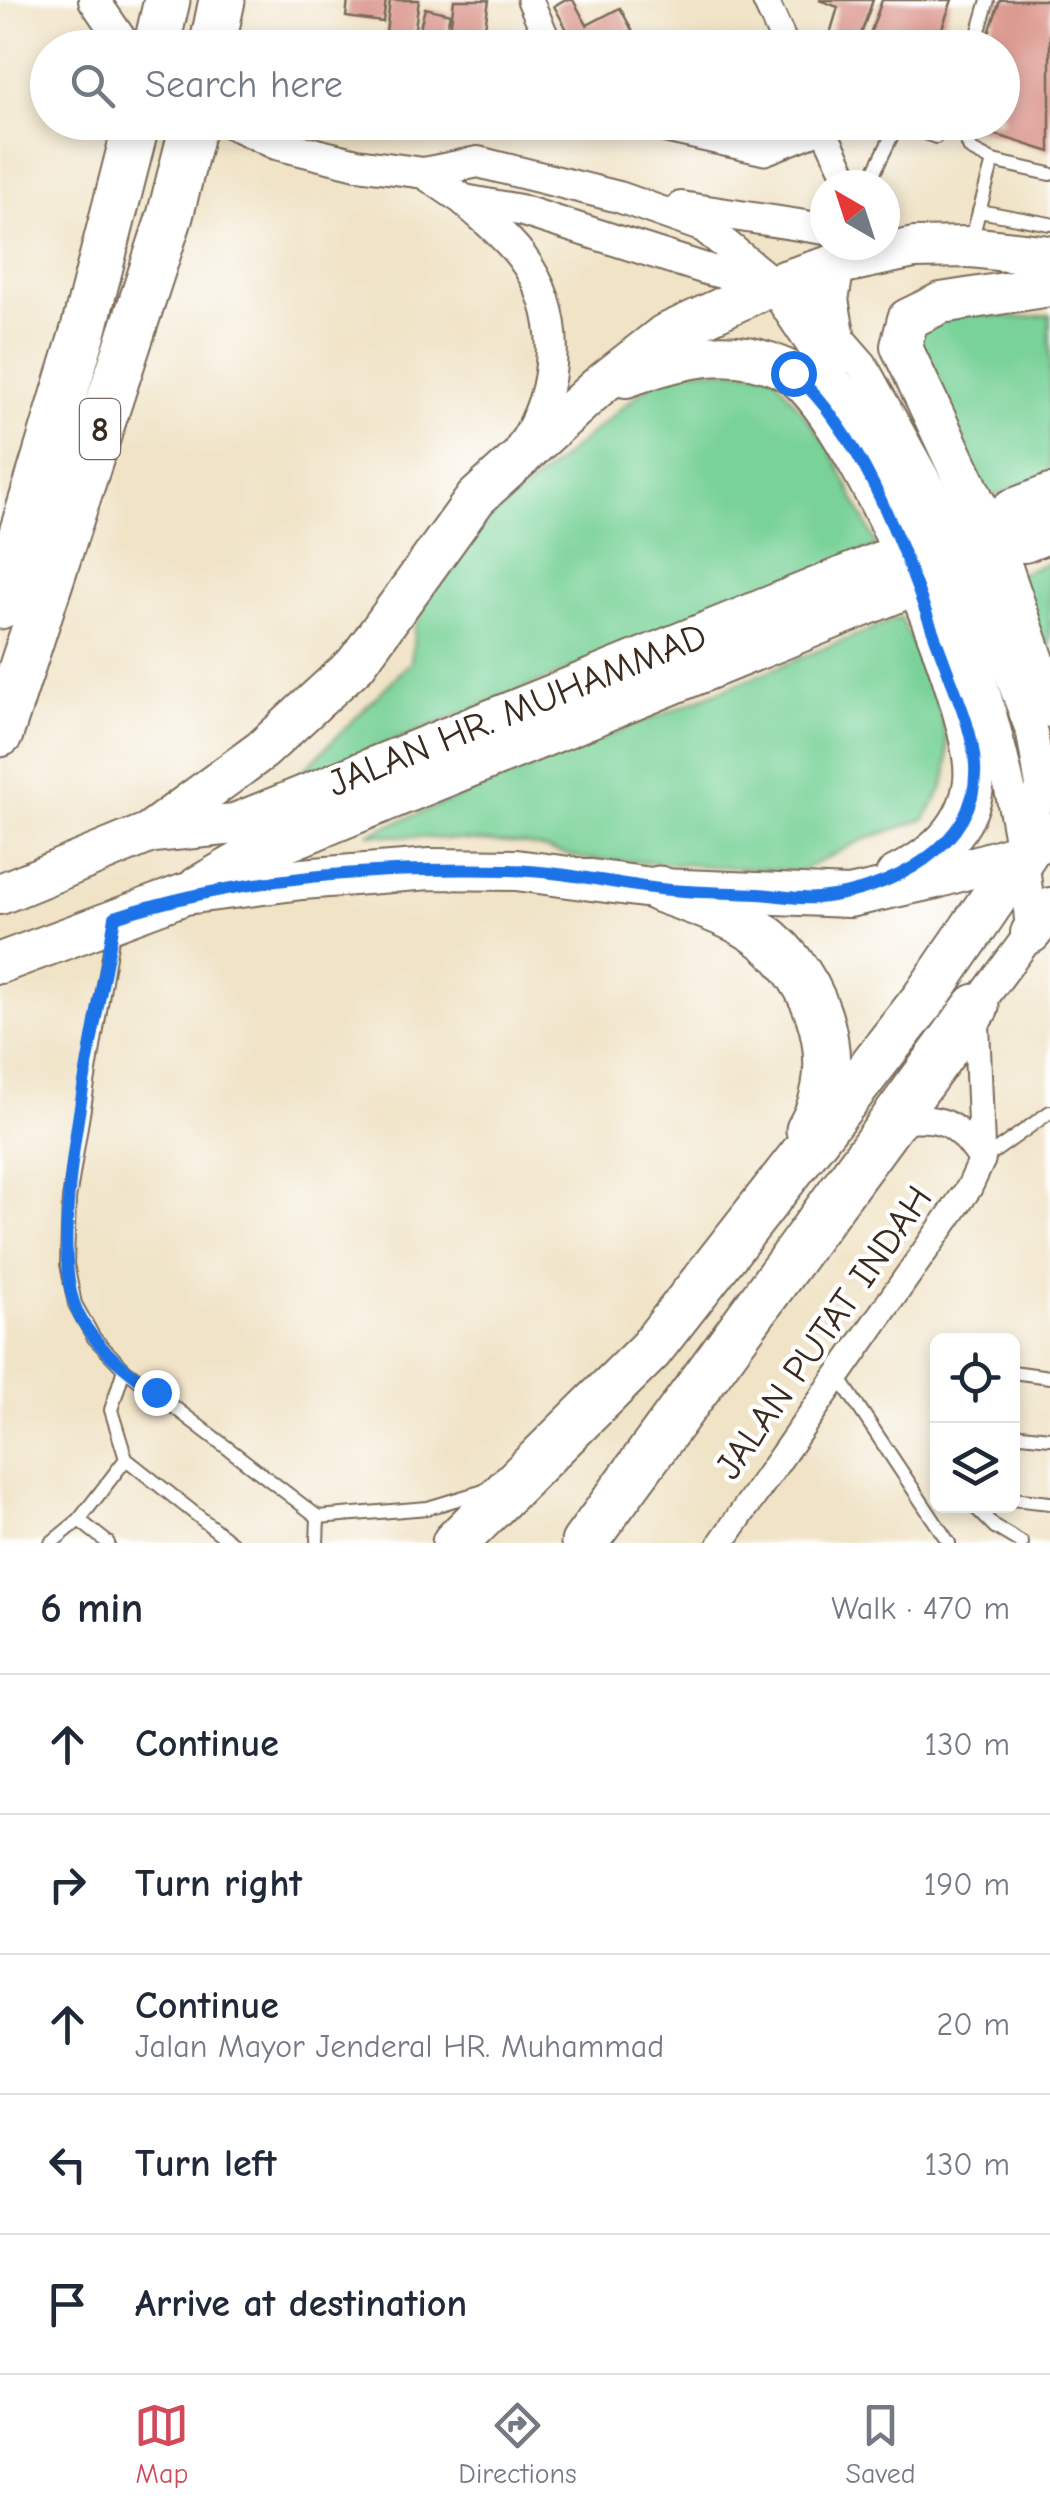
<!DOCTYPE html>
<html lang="en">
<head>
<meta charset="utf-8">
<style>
	body { margin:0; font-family:"Comic Neue",sans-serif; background:#f6f6f7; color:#1f2937 }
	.controls { position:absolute; right:30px; bottom:30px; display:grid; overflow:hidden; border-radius:15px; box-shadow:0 5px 15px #0003 }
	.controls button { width:90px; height:90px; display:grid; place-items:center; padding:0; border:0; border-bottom:2px solid #e0e1e3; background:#fff; color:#1f2937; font:50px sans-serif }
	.compass { position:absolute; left:810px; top:170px; width:90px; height:90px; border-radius:50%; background:#fff; box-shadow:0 5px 15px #0003; rotate:321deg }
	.stop { position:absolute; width:30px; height:30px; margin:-22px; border:8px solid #1a73e8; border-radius:50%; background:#fff }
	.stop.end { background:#1a73e8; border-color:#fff; box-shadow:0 2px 10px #0008 }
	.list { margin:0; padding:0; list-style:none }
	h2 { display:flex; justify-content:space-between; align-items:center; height:130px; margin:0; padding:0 40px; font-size:42px }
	h2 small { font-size:32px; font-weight:400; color:#747a83 }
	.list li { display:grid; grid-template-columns:65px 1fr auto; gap:30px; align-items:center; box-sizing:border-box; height:140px; padding:0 40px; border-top:2px solid #e0e1e3 }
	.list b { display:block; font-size:38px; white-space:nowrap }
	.list p { margin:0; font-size:32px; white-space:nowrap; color:#747a83 }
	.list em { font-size:32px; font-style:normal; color:#747a83 }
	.icon { flex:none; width:55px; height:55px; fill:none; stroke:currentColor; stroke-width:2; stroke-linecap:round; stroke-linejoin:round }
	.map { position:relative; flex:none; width:1050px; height:1543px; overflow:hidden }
	.search { position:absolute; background:#fff; box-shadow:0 5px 15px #0003; left:30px; right:30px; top:30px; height:110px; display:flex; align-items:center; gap:25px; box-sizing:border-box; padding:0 35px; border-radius:55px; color:#747a83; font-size:38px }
	.sheet { height:830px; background:#fff }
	nav { display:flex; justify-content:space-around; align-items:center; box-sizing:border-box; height:140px; border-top:2px solid #e0e1e3; background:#fff; font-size:28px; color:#747a83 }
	nav a { display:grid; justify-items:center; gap:5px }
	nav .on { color:#d1495b }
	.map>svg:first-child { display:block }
	.green { fill:#79d298; stroke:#5a7e5b; stroke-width:2.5 }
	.building { fill:#d99287 }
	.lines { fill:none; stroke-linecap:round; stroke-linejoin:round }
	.service-casing { stroke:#7a6b59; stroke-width:16 }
	.minor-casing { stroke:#7a6b59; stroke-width:29 }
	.tertiary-casing { stroke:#7a6b59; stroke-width:34 }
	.primary-casing { stroke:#7a6b59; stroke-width:44 }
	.motorway-casing { stroke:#7a6b59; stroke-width:49 }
	.service { stroke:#fff; stroke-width:12 }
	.minor { stroke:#fff; stroke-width:25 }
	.tertiary { stroke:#fff; stroke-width:30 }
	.primary { stroke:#fff; stroke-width:40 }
	.motorway { stroke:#fff; stroke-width:45 }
	.route { stroke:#1a73e8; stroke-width:12 }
	.labels { text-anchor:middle; stroke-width:9; stroke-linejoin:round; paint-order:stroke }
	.shield { fill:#fff; stroke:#766a62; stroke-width:2.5 }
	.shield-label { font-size:35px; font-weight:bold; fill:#3b2a1e }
	.street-label { font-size:38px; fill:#3b2a1e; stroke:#fff }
</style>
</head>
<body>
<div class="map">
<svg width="1050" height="1543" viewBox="0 0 1050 1543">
	<rect width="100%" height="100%" fill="#fff"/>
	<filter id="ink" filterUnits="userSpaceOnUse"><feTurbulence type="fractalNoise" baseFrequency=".01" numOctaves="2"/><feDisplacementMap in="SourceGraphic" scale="20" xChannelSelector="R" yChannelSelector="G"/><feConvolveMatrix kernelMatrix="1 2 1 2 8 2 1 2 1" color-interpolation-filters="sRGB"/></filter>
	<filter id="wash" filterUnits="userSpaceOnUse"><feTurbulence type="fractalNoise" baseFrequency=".0048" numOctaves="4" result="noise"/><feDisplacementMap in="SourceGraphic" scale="40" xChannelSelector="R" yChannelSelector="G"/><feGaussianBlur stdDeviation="2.25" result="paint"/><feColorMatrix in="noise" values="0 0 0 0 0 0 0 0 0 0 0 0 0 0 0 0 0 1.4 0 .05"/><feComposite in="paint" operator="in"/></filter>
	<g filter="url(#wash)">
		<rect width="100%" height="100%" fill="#f0e3c6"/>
		<g class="green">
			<polygon points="931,309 1020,318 1050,315 1050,474 982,501 910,318"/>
			<polygon points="668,369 771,371 830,449 877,546 292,782 411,662 415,626 438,579 483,525"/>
			<polygon points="1050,562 1050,689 1014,576"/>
			<path d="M901 617C920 665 960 731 944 784 940 796 931 808 925 819L860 841 801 871 585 859 525 844 368 834Z"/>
		</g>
		<g id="blocks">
			<g class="building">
				<polygon points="348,0 386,0 383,22 346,17"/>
				<polygon points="390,0 419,0 412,48 384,48"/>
				<polygon points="454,0 489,0 482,48 448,45"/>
				<polygon points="564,0 573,0 587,25 620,8 632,30 599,48 577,48 554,6"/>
				<polygon points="819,0 873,0 858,43 830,34 838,7"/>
				<polygon points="882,0 952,0 935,48 865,48"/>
				<polygon points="1000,0 1050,0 1050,152 959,123 1002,122 1002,48 984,48"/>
				<polygon points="425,8 450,14 442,48 415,48"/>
				<polygon points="635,35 642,48 611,48"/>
			</g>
		</g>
	</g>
	<g filter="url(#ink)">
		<use href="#blocks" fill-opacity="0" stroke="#7a6b59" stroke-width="2.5"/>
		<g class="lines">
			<g class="service-casing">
				<g id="service">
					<polyline points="974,48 988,0"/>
					<polyline points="959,122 970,149 993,161 1050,174"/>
					<polyline points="868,185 898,123 936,137"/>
					<polyline points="979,211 1050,224"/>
					<polyline points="971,241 993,161"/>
					<polyline points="114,926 69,1199 67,1264 75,1304 94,1338 124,1369 318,1517 428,1508 487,1490"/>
					<polyline points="984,1159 1050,1112"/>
					<polyline points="124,1369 111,1410 126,1459 232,1543"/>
					<polyline points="1012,1372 1050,1377"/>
					<polyline points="838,1376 949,1543"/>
					<polyline points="1012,1434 1050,1438"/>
					<polyline points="1012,1499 1050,1503"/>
					<polyline points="974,1506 995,1527 1022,1543"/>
					<polyline points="79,1520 108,1543"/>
					<polyline points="51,1543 79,1520 126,1459"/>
					<polyline points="317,1543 318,1517"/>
				</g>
			</g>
			<g class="minor-casing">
				<g id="minor">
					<polyline points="530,0 551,48"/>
					<polyline points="765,0 787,48"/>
					<polyline points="631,122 765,152 823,129"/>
					<polyline points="820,122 850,185"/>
					<path d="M895 1120C944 1117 953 1119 982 1160"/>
					<polyline points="721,1543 969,1188 982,1160 976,1012"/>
				</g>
			</g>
			<g class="tertiary-casing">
				<g id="tertiary">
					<polyline points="94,0 127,48"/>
					<polyline points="229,122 276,144 357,164 424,173 478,162 619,197 704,227 834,333 862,365 964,551 1032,733 1041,786 1025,852"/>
					<path d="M424 173 464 200 520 210 709 270 772 285C805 337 841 386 873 437 958 576 1020 772 1031 933L976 1007"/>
					<path d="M465 201C484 219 505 235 521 256 564 313 560 389 521 447"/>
					<polyline points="681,207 825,229"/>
				</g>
			</g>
			<g class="primary-casing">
				<g id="primary">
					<polyline points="834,265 828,300 834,333"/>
					<polyline points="1050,286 941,303 908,319 901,346 992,539 1050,707"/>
					<path d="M626 377C680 357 734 343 788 371 851 403 982 711 974 781 969 828 935 857 896 876"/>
					<polyline points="1011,510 1050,495"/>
					<polyline points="1024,542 1050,532"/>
					<polyline points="153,832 235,824 880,562"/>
					<polyline points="199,886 251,856 895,593"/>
					<polyline points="0,894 149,833 262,750 356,664 476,498 599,386 664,335 772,285 834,265 914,248 970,247 1050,256"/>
					<polyline points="1031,933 1050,908"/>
					<polyline points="0,963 185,894 302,879 430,869 516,870 659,889 849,897 936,878 1025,852 1050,833"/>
				</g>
			</g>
			<g class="motorway-casing">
				<g id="motorway">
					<polyline points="156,48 167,0"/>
					<polyline points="212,48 222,0"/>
					<polyline points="0,606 84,329 137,122"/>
					<polyline points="0,734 170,216 194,122"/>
					<path d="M659 889C687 900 719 909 745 924 814 962 851 1060 809 1130"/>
					<polyline points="455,1543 650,1350 925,998 1025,852"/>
					<polyline points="584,1543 976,1007"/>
				</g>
			</g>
			<use href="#service" class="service"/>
			<use href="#minor" class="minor"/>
			<use href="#tertiary" class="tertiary"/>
			<use href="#primary" class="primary"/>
			<use href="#motorway" class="motorway"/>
		</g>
	</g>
	<g class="lines" filter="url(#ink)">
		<path class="route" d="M156 1392C124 1369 87 1341 74 1303 47 1225 100 1006 115 917 241 876 378 867 510 870 557 871 606 882 652 888 687 893 723 892 758 894 777 895 799 900 818 898 888 891 980 847 975 765 973 731 957 696 945 664 909 569 871 441 793 373"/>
	</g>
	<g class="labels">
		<rect class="shield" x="80" y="399" width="40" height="60" rx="8"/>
		<g class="shield-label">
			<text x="100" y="441">8</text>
		</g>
		<g class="street-label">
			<text transform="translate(517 709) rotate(-22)" y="13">JALAN HR. MUHAMMAD</text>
			<text transform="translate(823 1332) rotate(-55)" y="13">JALAN PUTAT INDAH</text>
		</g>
	</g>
</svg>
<div class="controls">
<button><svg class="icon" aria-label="locate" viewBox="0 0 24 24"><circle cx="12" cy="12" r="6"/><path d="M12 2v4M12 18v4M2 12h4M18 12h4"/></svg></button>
<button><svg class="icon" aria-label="layers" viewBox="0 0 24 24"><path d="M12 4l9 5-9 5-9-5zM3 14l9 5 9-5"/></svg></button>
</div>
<svg class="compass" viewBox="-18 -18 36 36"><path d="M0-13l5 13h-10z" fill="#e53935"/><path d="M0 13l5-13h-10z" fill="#747a83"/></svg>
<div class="stop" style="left:793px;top:373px"></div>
<div class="stop end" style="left:156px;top:1392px"></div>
<div class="search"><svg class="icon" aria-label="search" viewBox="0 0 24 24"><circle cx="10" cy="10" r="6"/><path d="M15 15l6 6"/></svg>Search here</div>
</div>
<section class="sheet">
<h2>6 min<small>Walk · 470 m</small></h2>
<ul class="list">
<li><svg class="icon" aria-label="ahead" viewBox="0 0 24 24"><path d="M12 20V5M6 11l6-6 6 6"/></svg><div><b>Continue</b></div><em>130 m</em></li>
<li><svg class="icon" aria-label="right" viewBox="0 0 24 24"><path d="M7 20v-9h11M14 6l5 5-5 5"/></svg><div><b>Turn right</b></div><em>190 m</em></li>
<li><svg class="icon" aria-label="ahead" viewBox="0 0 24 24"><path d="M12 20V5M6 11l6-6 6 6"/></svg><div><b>Continue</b><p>Jalan Mayor Jenderal HR. Muhammad</p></div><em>20 m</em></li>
<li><svg class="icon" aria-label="left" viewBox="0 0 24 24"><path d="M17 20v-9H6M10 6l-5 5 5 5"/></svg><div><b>Turn left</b></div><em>130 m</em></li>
<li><svg class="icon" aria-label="arrive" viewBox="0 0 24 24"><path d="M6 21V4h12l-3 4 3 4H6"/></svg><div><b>Arrive at destination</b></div></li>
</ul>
</section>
<nav>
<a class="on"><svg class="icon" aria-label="map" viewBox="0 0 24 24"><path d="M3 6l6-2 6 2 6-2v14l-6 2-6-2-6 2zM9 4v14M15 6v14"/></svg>Map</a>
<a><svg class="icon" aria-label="directions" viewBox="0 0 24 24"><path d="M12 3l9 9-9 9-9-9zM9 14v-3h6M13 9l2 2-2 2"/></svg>Directions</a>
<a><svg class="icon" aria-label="saved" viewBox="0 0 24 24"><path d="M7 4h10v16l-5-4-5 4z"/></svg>Saved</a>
</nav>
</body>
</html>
